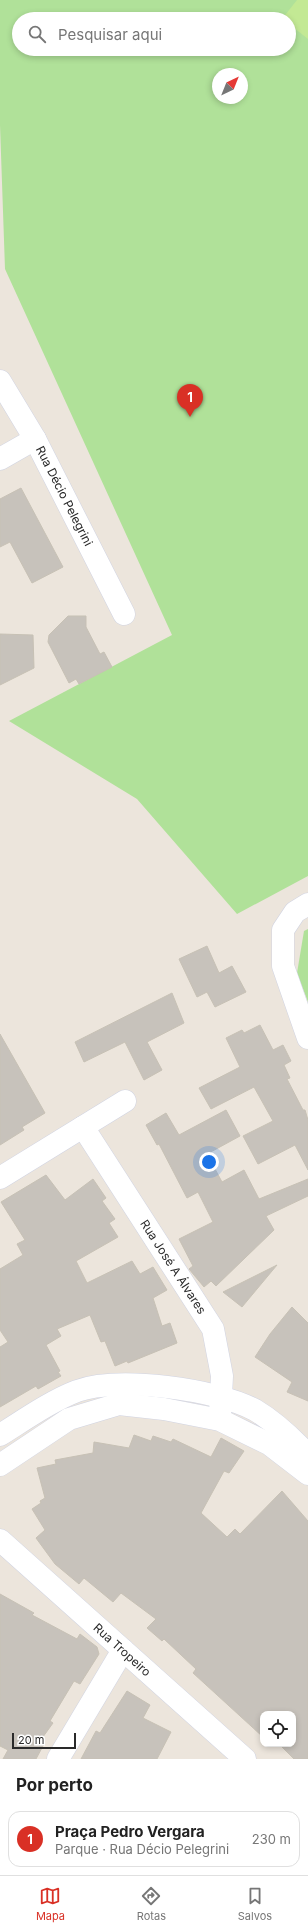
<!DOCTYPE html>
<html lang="pt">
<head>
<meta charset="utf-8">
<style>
	body { margin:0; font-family:Inter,sans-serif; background:#f6f6f6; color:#222 }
	.controls { position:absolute; right:12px; bottom:12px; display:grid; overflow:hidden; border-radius:8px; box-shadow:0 2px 6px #0003 }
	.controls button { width:36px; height:36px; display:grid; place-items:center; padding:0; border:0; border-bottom:1px solid #e0e0e0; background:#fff; color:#222; font:20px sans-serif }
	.compass { position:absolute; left:212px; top:68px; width:36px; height:36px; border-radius:50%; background:#fff; box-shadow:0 2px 6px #0003; rotate:43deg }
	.scale { position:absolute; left:12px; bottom:10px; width:64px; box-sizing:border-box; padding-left:4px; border:2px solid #2a2a2a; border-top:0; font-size:11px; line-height:14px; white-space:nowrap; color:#2a2a2a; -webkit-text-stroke:3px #fff; paint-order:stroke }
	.you { position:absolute; left:209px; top:1162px; width:14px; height:14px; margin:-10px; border:3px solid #fff; border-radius:50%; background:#1a73e8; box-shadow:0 0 0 6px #1a73e833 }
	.badge { display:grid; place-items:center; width:26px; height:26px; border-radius:50%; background:#d93025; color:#fff; font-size:13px; font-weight:700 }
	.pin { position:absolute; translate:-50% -33px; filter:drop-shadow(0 1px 2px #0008) }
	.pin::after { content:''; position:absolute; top:21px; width:14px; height:12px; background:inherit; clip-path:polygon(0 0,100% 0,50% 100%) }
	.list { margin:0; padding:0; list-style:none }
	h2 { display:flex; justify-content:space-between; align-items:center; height:52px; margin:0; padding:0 16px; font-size:17px }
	h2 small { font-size:13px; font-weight:400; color:#767676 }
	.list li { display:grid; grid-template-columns:26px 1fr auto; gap:12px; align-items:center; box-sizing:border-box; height:56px; margin:0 8px 8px; padding:0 8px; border:1px solid #e0e0e0; border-radius:12px }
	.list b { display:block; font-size:15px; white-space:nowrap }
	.list p { margin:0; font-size:13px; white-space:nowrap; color:#767676 }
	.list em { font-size:13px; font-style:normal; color:#767676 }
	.icon { flex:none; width:22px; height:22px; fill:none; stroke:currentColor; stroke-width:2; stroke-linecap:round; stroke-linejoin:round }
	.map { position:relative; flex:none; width:308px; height:1759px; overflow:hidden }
	.search { position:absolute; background:#fff; box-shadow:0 2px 6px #0003; left:12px; right:12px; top:12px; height:44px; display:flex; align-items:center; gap:10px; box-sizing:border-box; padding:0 14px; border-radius:22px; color:#767676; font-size:15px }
	.sheet { height:116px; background:#fff }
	nav { display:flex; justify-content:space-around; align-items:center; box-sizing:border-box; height:56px; border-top:1px solid #e0e0e0; background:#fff; font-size:11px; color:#767676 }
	nav a { display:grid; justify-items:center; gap:2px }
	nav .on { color:#d93025 }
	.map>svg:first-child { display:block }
	.green { fill:#b0e199; fill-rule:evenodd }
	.pitch { fill:#c3e994 }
	.building { fill:#c7c2bb; stroke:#c7c1b5 }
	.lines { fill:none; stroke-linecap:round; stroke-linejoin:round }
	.street-casing { stroke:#d1d4e2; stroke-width:23 }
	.secondary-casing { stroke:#d1d4e2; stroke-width:23 }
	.street { stroke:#fff; stroke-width:22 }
	.secondary { stroke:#fff; stroke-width:22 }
	.labels { text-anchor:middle; stroke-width:3; stroke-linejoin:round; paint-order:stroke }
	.street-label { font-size:12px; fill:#2a2a2a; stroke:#fff }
</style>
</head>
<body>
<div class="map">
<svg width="308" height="1759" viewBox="0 0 308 1759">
	<rect width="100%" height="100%" fill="#ece5dc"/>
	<g class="green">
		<path d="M0 0H308V876L237 914 137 799 9 721 172 635 5 269 0 125ZM19 19H289V49H19ZM218 74H242V98H218Z"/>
		<polygon points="308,929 308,1002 297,973 304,931"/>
	</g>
	<polygon class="pitch" points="297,0 308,0 308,39 289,24 289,19 282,19"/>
	<g class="building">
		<polygon points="21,488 63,567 32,583 10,542 0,547 0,499"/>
		<polygon points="68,616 86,616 86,627 100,654 104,652 112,667 79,684 76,679 69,683 48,642 49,635"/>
		<polygon points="0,634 33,635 34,668 0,685"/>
		<polygon points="207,946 219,973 232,966 246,992 215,1007 207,992 197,997 179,959"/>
		<polygon points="172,993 184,1023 147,1042 162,1070 144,1080 125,1042 84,1062 75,1042"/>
		<polygon points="260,1025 273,1050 283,1045 291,1061 284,1065 290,1078 287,1079 303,1110 305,1110 308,1120 308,1170 295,1145 258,1164 243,1136 273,1121 254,1087 211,1109 199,1088 240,1067 226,1038 242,1030 244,1033"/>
		<polygon points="0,1034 45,1113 22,1127 24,1130 0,1145"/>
		<polygon points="226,1110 240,1136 207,1154 222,1182 244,1170 259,1199 308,1179 308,1196 266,1216 274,1230 216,1286 211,1281 204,1287 189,1269 193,1266 179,1239 213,1222 198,1192 187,1198 159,1144 157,1145 146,1125 166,1113 179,1135"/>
		<polygon points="46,1175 65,1200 93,1179 106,1198 102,1201 115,1219 109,1223 118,1237 76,1261 87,1283 132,1261 140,1274 153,1267 167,1290 153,1298 162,1326 170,1323 177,1343 128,1363 127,1361 115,1366 105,1341 101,1342 90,1315 57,1329 61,1336 46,1345 60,1371 58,1372 61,1376 38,1389 36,1386 0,1407 0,1347 8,1342 0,1330 0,1269 23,1255 17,1244 25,1240 1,1202"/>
		<polygon points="277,1265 242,1307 223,1292"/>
		<polygon points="292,1307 308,1323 308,1401 287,1392 292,1382 255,1357 270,1334"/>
		<polygon points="134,1435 151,1441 153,1436 171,1442 173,1439 211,1457 221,1438 244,1451 229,1473 224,1471 201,1513 227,1537 235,1529 240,1534 282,1491 308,1521 308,1759 294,1759 279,1744 293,1744 293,1714 263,1714 263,1737 193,1673 196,1669 164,1639 162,1641 147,1628 156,1619 121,1593 113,1602 84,1578 79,1584 55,1564 36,1538 45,1530 32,1509 41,1503 40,1501 45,1498 37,1468 56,1464 55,1460 93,1453 94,1442 129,1448"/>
		<polygon points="0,1594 34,1613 32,1615 77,1639 80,1634 97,1647 99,1654 80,1684 74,1681 50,1721 53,1723 40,1741 44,1744 36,1759 3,1759 8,1750 0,1746"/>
		<polygon points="127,1691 150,1705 143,1718 171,1732 157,1759 81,1759 96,1731 100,1733"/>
	</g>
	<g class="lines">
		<g class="street-casing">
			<g id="street">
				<polyline points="0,381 35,439 124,614"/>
				<polyline points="0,459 35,439"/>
				<polyline points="308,904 295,912 283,930 283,966 308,1038"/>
				<polyline points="83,1127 213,1329 222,1376 220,1415"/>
				<polyline points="0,1178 125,1101"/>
				<polyline points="0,1540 245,1759"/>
				<polyline points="58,1759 123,1650"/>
			</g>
		</g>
		<g class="secondary-casing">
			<g id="secondary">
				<path d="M0 1435C24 1420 51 1401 77 1391 119 1376 216 1389 255 1410 275 1422 292 1438 308 1455"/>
				<polyline points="0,1465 69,1419 119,1404 164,1409 220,1420 269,1444 308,1474"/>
			</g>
		</g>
		<use href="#street" class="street"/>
		<use href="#secondary" class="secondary"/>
	</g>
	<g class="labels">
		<g class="street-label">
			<text transform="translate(64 496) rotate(63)" y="4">Rua Décio Pelegrini</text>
			<text transform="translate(173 1267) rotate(57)" y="4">Rua José A Álvares</text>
			<text transform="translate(122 1650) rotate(42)" y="4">Rua Tropeiro</text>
		</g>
	</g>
</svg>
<div class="controls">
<button><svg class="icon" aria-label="locate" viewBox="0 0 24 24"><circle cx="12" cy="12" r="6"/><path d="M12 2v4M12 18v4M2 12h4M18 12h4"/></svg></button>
</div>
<svg class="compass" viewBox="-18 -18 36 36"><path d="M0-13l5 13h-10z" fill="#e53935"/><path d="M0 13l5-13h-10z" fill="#767676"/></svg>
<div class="scale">20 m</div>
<div class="you"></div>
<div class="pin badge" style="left:190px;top:417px">1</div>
<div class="search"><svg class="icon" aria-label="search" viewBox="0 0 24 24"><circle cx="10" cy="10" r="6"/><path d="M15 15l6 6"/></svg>Pesquisar aqui</div>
</div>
<section class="sheet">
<h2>Por perto<small></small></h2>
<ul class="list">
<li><span class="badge">1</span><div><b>Praça Pedro Vergara</b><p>Parque · Rua Décio Pelegrini</p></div><em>230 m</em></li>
</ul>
</section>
<nav>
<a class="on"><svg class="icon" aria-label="map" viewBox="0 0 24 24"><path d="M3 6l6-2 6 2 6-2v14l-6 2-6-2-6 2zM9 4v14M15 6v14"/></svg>Mapa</a>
<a><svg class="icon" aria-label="directions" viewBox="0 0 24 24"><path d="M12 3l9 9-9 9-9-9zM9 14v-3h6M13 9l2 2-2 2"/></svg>Rotas</a>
<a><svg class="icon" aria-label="saved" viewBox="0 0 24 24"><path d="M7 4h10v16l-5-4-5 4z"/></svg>Salvos</a>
</nav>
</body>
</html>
